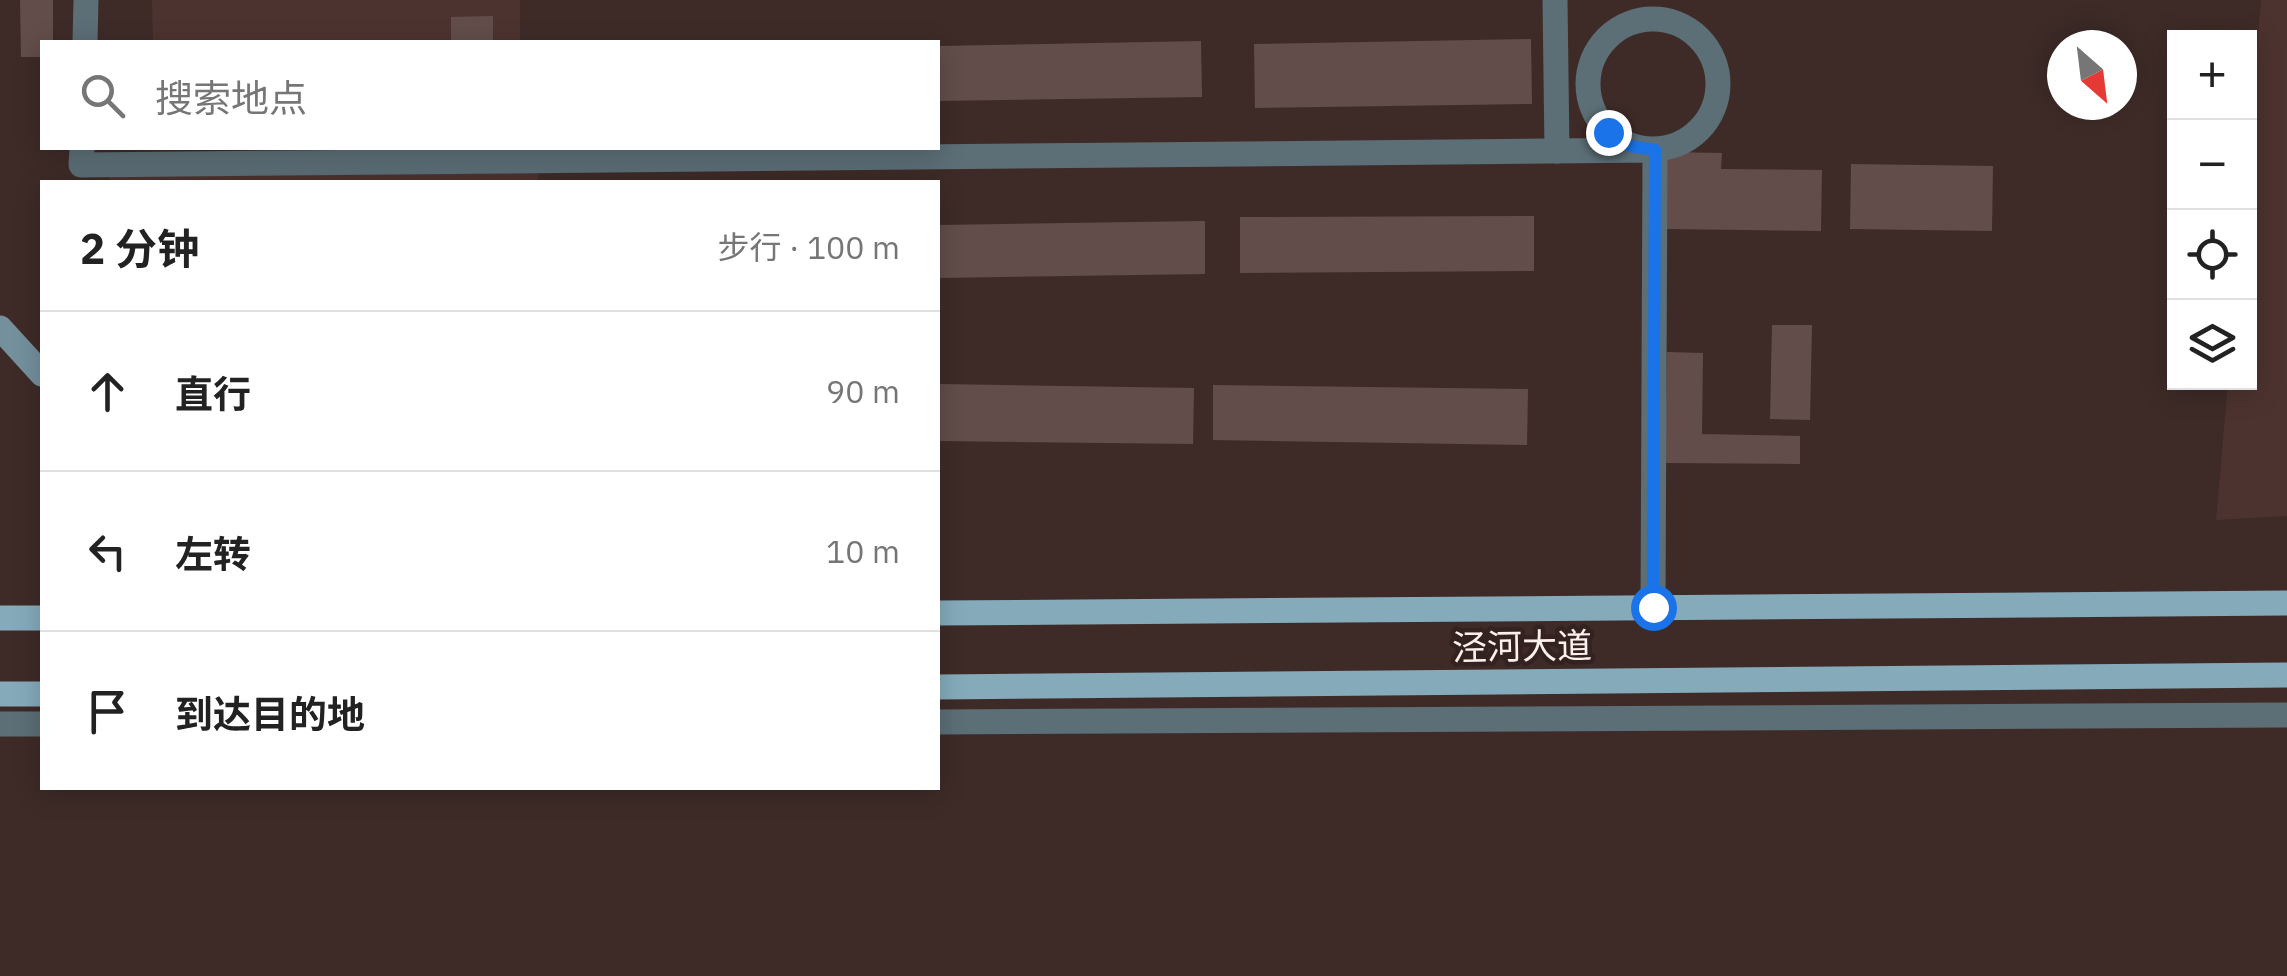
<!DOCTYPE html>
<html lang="zh">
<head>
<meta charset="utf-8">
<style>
	body { margin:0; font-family:"IBM Plex Sans","Noto Sans SC",sans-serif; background:#f6f6f6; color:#222 }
	.controls { position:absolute; right:30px; top:30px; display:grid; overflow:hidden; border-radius:0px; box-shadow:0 5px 25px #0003 }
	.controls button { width:90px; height:90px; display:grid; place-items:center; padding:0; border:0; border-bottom:2px solid #e0e0e0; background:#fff; color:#222; font:50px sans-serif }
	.compass { position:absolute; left:2047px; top:30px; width:90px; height:90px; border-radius:50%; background:#fff; box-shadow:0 5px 25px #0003; rotate:152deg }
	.stop { position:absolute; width:30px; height:30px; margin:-22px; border:8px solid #1a73e8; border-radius:50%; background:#fff }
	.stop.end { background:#1a73e8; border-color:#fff; box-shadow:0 2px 10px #0008 }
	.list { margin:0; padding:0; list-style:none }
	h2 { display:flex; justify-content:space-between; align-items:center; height:130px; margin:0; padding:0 40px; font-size:42px }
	h2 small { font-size:32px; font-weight:400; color:#767676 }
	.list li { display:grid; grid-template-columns:65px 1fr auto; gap:30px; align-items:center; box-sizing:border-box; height:160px; padding:0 40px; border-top:2px solid #e0e0e0 }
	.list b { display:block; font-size:38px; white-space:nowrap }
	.list em { font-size:32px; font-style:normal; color:#767676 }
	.icon { flex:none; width:55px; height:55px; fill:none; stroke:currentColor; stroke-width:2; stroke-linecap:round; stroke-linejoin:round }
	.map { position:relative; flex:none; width:2287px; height:976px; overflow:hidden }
	.search { position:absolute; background:#fff; box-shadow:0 5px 25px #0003; left:40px; top:40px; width:900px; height:110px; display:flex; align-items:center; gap:25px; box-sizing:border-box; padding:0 35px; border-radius:0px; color:#767676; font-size:38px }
	.panel { position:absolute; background:#fff; box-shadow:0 5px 25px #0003; left:40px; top:180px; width:900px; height:610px; border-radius:0px }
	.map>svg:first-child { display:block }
	.built { fill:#4d332f }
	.building { fill:#624d4a }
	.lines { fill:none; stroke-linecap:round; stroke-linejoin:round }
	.street { stroke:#5c6e76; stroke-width:25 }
	.secondary { stroke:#74909d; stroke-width:25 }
	.primary { stroke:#85abbb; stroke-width:25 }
	.route { stroke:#1a73e8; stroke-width:12 }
	.labels { text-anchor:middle; stroke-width:9; stroke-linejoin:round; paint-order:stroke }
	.street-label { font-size:35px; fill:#fdf0ee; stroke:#33221f }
</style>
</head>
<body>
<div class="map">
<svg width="2287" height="976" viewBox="0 0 2287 976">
	<rect width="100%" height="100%" fill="#3e2b28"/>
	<g class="built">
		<polygon points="152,0 520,0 520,42 153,42"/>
		<polygon points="2261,0 2287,0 2287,516 2216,520 2228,383 2250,382 2250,133"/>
		<polygon points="538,157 538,182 109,182 111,165"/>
	</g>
	<g class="building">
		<polygon points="20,0 53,0 53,42 42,42 42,57 21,57"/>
		<polygon points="493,16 493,42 451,42 451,17"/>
		<polygon points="1531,39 1532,104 1255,108 1254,44"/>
		<polygon points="1201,41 1202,97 938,101 938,46"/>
		<polygon points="1667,152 1722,153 1721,169 1822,170 1821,231 1665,229"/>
		<polygon points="1851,164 1993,166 1992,231 1850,229"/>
		<polygon points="1534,216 1534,271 1240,273 1240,217"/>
		<polygon points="1205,221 1205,274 938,278 938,225"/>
		<polygon points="1772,325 1812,325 1810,420 1770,419"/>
		<polygon points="1667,352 1703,353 1702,434 1800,436 1800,464 1665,463"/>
		<polygon points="938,384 1194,388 1193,444 938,441"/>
		<polygon points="1213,385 1528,389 1527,445 1213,440"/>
	</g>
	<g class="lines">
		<g class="street">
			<polyline points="1555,0 1557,151"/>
			<circle cx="1653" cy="84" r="65"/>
			<polyline points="85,42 86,0"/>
			<polyline points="82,148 81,165 1655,150 1653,607"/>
			<polyline points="938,722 2287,715"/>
			<polyline points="0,724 42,724"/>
		</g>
		<polyline class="secondary" points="0,328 42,374"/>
		<g class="primary">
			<polyline points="938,613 2287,603"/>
			<polyline points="0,618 42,618"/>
			<polyline points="938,687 2287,675"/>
			<polyline points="0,694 42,694"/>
		</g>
	</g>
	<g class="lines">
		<polyline class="route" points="1608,132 1630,146 1655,150 1653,607"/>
	</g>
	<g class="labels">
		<g class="street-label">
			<text transform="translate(1522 647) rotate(-1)" y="12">泾河大道</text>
		</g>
	</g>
</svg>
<div class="controls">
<button>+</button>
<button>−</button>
<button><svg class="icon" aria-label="locate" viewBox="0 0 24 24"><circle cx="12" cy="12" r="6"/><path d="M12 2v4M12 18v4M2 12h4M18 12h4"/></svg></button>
<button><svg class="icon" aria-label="layers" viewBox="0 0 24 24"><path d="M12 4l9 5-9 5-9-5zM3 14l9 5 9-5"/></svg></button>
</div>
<svg class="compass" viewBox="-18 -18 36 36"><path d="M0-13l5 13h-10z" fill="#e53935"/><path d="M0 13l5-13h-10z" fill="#767676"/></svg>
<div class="stop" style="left:1653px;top:607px"></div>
<div class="stop end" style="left:1608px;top:132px"></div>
<div class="search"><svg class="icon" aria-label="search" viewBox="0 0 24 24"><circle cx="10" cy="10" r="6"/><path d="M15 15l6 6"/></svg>搜索地点</div>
<section class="panel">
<h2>2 分钟<small>步行 · 100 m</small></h2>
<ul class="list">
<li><svg class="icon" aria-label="ahead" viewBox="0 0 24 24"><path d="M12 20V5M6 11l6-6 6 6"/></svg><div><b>直行</b></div><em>90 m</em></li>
<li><svg class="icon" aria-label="left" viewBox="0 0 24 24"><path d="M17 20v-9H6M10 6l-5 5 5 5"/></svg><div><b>左转</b></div><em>10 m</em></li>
<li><svg class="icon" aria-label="arrive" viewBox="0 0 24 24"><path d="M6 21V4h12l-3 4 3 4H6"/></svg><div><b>到达目的地</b></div></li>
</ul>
</section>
</div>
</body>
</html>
